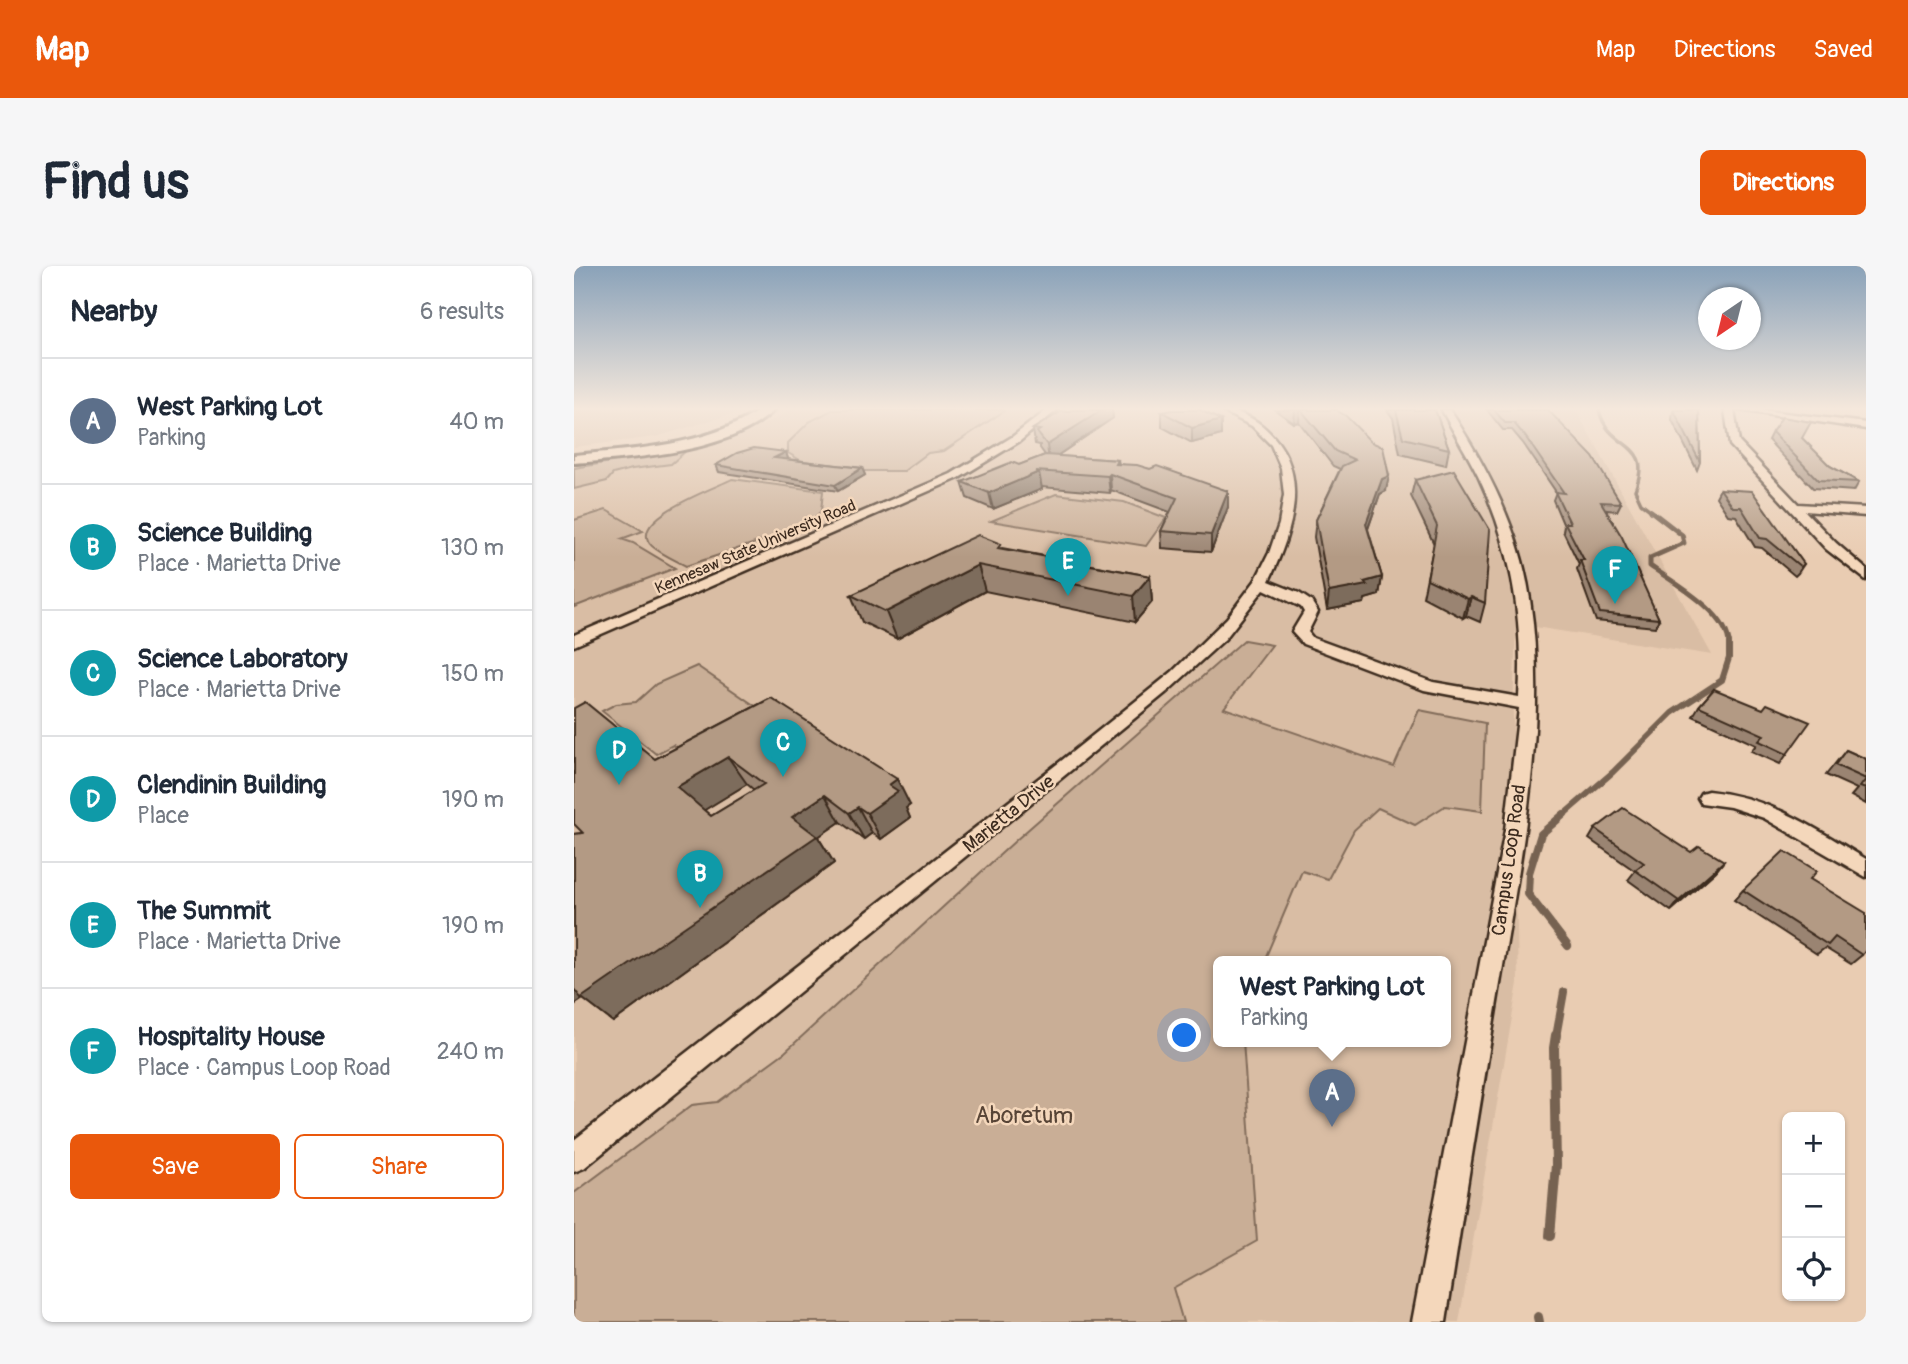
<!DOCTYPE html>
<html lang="en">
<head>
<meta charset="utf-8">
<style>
	body { margin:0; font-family:Pangolin,sans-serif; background:#f6f6f7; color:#1f2937 }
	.controls { position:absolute; right:21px; bottom:21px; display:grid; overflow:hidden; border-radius:10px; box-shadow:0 2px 5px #0004 }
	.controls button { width:63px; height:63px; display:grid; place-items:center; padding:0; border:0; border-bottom:2px solid #e0e1e3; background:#fff; color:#1f2937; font:35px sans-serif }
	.compass { position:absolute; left:1124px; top:21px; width:63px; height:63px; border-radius:50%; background:#fff; box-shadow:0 2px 5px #0004; rotate:215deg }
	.you { position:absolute; left:611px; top:770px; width:24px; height:24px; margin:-18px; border:5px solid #fff; border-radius:50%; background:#1a73e8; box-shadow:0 0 0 10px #1a73e833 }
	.badge { display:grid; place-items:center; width:46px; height:46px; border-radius:50%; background:#ea580c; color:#fff; font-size:23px; font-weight:700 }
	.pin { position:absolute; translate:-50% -58px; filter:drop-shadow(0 2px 4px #0008) }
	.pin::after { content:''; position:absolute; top:37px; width:24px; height:21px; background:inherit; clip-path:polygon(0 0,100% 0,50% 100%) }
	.popup { position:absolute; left:639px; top:690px; width:238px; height:91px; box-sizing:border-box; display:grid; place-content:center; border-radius:10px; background:#fff; filter:drop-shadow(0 2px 5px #0005); font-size:23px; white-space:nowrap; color:#747a83 }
	.popup b { font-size:26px; color:#1f2937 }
	.popup::after { content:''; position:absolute; left:50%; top:100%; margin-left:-14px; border:14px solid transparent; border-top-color:#fff }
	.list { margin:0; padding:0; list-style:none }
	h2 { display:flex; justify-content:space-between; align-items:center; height:91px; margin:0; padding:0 28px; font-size:30px }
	h2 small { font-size:23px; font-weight:400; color:#747a83 }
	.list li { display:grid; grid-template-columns:46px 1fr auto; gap:21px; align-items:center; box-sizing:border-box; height:126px; padding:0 28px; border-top:2px solid #e0e1e3 }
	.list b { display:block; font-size:26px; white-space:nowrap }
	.list p { margin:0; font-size:23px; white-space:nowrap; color:#747a83 }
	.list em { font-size:23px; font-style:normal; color:#747a83 }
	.actions { display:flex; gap:14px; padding:21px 28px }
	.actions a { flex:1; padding:16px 0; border:2px solid #ea580c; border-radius:10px; text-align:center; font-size:24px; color:#ea580c }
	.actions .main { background:#ea580c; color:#fff }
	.icon { flex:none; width:38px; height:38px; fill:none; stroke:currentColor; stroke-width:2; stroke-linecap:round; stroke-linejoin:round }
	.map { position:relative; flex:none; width:1292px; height:1056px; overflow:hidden; border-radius:10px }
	header { display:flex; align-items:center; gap:42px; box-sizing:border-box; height:98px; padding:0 35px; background:#ea580c; color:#fff }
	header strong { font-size:33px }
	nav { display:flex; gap:38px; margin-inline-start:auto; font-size:24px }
	.intro { display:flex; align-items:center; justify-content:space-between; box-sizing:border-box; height:168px; padding:0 42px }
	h1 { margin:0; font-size:49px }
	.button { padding:18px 32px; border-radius:10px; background:#ea580c; color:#fff; font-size:24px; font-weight:700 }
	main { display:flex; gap:42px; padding:0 42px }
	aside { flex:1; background:#fff; border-radius:10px; box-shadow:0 2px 5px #0004 }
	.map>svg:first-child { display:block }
	.built { fill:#d9bda4; fill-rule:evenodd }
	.green { fill:#c9ae96; stroke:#826c5a; stroke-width:2 }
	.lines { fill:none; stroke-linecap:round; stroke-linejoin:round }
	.stream-far4 { stroke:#766251; stroke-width:3.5 }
	.stream-far3 { stroke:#766251; stroke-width:5 }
	.stream-far2 { stroke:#766251; stroke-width:6 }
	.stream-far1 { stroke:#766251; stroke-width:8 }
	.stream { stroke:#766251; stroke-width:10 }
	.minor-casing { stroke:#3b2a1e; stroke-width:5 }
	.secondary-casing { stroke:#3b2a1e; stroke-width:6 }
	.minor { fill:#f4d7bb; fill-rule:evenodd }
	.secondary { fill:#f4d7bb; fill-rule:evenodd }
	.wall { fill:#9a8472; stroke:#3b2a1e; stroke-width:2; fill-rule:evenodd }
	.shaded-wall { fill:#7d6c5c; stroke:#3b2a1e; stroke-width:2 }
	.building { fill:#b39a84; stroke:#3b2a1e; stroke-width:2; fill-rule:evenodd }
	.labels { text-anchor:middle; stroke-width:5; stroke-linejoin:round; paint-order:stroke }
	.far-street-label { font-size:16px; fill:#3b2a1e; stroke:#f4d7bb }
	.street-label { font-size:19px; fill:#3b2a1e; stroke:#f4d7bb }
	.near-park-label { font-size:23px; fill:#574436; stroke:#f4d7bb }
</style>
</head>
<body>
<header>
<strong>Map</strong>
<nav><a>Map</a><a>Directions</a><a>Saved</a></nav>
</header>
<div class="intro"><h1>Find us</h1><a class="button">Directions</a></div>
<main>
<aside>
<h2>Nearby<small>6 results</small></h2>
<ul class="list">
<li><span class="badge" style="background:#5c6f8a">A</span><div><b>West Parking Lot</b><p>Parking</p></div><em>40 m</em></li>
<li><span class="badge" style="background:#0f9aa8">B</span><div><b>Science Building</b><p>Place · Marietta Drive</p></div><em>130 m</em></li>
<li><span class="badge" style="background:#0f9aa8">C</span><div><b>Science Laboratory</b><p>Place · Marietta Drive</p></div><em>150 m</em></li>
<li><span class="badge" style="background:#0f9aa8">D</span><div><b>Clendinin Building</b><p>Place</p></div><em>190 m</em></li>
<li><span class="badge" style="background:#0f9aa8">E</span><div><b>The Summit</b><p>Place · Marietta Drive</p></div><em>190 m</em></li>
<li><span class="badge" style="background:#0f9aa8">F</span><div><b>Hospitality House</b><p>Place · Campus Loop Road</p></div><em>240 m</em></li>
</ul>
<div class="actions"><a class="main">Save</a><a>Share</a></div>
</aside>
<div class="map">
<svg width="1292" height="1056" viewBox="0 0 1292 1056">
	<rect width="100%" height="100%" fill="#e9ccb2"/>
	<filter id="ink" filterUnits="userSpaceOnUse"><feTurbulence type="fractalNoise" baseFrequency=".0143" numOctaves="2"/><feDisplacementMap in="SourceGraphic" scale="14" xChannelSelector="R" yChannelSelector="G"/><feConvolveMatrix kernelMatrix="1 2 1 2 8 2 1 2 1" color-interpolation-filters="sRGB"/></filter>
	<g filter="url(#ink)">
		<g class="built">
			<polygon points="0,144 171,144 82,171 0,181"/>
			<path d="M218 144H1002L1138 389 942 358 939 446 944 717 885 1056H0V198L64 190 131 176 190 158ZM644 695H872V775H644Z"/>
		</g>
		<g class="green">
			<polygon points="258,144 429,144 430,145 370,185 354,187 330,205 291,205 233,198 214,187 214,177 235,156"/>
			<polygon points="113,184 97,198 58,203 39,208 33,215 0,223 0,202"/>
			<path d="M158 213 249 225 247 245 235 259 112 300C101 294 87 288 78 280 50 253 144 221 158 213Z"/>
			<polygon points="482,228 550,236 592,252 572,280 417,255"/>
			<polygon points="32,244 69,265 47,273 59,277 101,302 0,341 0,254"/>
			<polygon points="670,374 698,379 650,442 820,501 845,444 911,457 908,545 871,540 841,559 804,542 780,564 754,613 728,605 690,695 644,695 644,775 669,775 683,975 599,1022 609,1056 0,1056 0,927 118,839 143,836 211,786 441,575"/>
			<polygon points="123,400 203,455 134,498 99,479 82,488 28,445 42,438 62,436 82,418"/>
		</g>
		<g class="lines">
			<path class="stream-far4" d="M1025 144C1035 186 1081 173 1061 224L1067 237 1080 247"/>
			<path class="stream-far3" d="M1077 245 1108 269 1110 277 1076 292V300C1100 317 1155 347 1155 379"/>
			<polyline class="stream-far2" points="988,550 1039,506 1098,447 1148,414 1155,392 1155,377"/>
			<g class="stream-far1">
				<polyline points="990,548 967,568 955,607 954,628 994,680"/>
				<polyline points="982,771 990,726"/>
			</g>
			<g class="stream">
				<polyline points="976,970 982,899 980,782 982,769"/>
				<polyline points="964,1051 965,1056"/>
			</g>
			<g class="minor-casing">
				<g id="minor">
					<polygon points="473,144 483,144 446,175 385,212 0,380 0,369 377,208 438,171"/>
					<path d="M646 144C664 144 681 152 694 165 738 207 718 267 695 315L725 327 737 335 744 346 734 366 739 372 859 416 945 431C950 354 937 279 904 210 893 187 879 166 868 144H876C913 201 946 264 956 333 974 455 949 579 929 700 909 819 890 937 872 1056H838L931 564 945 442 850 424 729 378 718 366 730 346 727 341 690 323 651 373 594 425 63 859 10 902 0 906V874L487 495 598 406 653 352 681 315 695 287 705 258 710 229 707 202 697 179 678 160Z"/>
					<polygon points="1151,144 1160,144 1165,176 1224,238 1292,242 1292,250 1231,245 1262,277 1292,303 1292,314 1252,283 1156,179"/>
					<polygon points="1164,144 1187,144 1292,157 1292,163"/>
					<path d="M1134 525C1195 531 1241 562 1292 593V611L1190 552 1156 541 1127 537 1124 532 1127 527Z"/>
				</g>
			</g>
			<g class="secondary-casing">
				<path id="secondary" d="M186 144H200C157 187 58 192 0 197V189C62 183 133 180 186 144Z"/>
			</g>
			<use href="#minor" class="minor"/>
			<use href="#secondary" class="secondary"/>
		</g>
		<g class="wall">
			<polygon points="498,144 538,144 539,152 483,190 544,194 545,198 576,203 654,225 654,241 637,286 588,282 587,265 596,246 537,224 536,227 468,221 468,223 419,243 393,232 388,216 445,199 471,189 466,182 466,179 461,178 459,163"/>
			<polygon points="701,144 762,144 812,225 806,228 794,263 808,311 805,329 791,333 790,337 753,344 740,271 742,254 766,203 759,200 725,156 720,157"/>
			<polygon points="813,144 861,144 875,183 872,199 826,188 819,152"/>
			<polygon points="913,144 974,144 1047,237 1043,245 1032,244 1085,353 1081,361 1022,355 1003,303 1005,298 989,265 990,260 979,234 982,226 949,177 938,164 929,164"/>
			<polygon points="1099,144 1125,144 1126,196 1123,204 1098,154"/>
			<polygon points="588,146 647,154 647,169 618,177 588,161"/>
			<polygon points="1198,166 1228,172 1256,200 1285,216 1280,225 1239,222 1194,174"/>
			<polygon points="212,186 214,193 213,193 288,202 291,209 264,225 145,206 142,199"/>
			<polygon points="841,214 911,337 906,356 892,350 889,352 849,331 860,278 837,230"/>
			<polygon points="1146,223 1230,298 1224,307 1221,310 1188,282 1181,281 1162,250 1154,249 1142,231"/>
			<polygon points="428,282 576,310 578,336 561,356 411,325 323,373 288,356 277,329"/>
			<polygon points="1140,423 1213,488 1206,498 1177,485 1182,479 1119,450 1125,440"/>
			<path d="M197 432 336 539 332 542 336 552 307 573 298 567 290 573 266 556 244 571 260 597 39 756 9 733 0 739V568L8 567 81 493ZM173 518 180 524 137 550 130 544Z"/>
			<polygon points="1272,484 1292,493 1292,538 1277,530 1283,523 1252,509"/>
			<polygon points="1021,563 1150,595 1142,605 1097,645 1054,614 1061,605 1015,573"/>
			<polygon points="1236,613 1288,689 1277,698 1251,682 1243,688 1160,634 1169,624"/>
		</g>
		<g class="shaded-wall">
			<polygon points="528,144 538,144 539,152 475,195 473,179"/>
			<polygon points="721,144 726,144 725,156 720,157"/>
			<polygon points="647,154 647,169 618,177 618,162"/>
			<polygon points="212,186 214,193 203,198 200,192"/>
			<polygon points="288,202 291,209 264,225 261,219"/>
			<polygon points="465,206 468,223 419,243 415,227"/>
			<polygon points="536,208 537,224 536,227 534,210"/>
			<polygon points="815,210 812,225 806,228 790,274 792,258 808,213"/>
			<polygon points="654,225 654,241 637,286 637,269"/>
			<polygon points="404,299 411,325 323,373 312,346"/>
			<polygon points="576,310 578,336 561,356 559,330"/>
			<polygon points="808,311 805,329 791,333 790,337 753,344 755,326"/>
			<polygon points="897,331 892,350 889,352 894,333"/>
			<polygon points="154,491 173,518 124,548 103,521"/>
			<polygon points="323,513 336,539 332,542 336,552 307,573 293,547 315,519"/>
			<polygon points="251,529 266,556 244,571 260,597 39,756 9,733 0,739 0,717 218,551"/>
			<polygon points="284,541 298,567 290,573 275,547"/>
			<polygon points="1150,595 1142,605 1097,645 1105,635"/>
		</g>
		<g class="building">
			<polygon points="498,144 528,144 473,179 463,166 466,164 459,163 488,145 494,146"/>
			<polygon points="598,144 626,144 647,154 618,162 588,146"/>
			<polygon points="727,144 762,144 772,150 797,176 809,181 815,210 808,213 792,258 808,311 790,316 793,319 755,326 742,254 768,200 781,194 761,185"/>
			<polygon points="822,144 861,144 875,183 829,172"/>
			<polygon points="920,144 974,144 1019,191 1047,237 1027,236 1048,271 1085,353 1026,347 1006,294 1010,294 991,257 996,257 981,226 990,227 951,170 940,157 931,157"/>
			<polygon points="1102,144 1125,144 1126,196 1101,147"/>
			<polygon points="1208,151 1237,156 1228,172 1256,200 1285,216 1244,214 1198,166"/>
			<polygon points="180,182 212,186 200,192 288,202 261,219 142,199 163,187"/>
			<polygon points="471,189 544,194 542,198 563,199 576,203 583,200 654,225 637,269 587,265 603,232 536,208 534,210 461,205 465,206 415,227 388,216 438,196 445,199"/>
			<polygon points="880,204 916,264 911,337 897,331 894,333 853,313 863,260 841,214"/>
			<polygon points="1146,223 1178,225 1230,298 1227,301 1193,273 1186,272 1167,241 1159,241"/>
			<polygon points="404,269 427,278 424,282 576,310 559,330 404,299 312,346 277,329"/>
			<polygon points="1140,423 1189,443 1193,438 1236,456 1213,488 1185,475 1190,469 1125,440"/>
			<path d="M197 432 323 513 315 519 324 525 293 547 284 541 275 547 251 529 218 551 243 570 7 732 0 723V568L9 567 0 558V442L11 436 81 493ZM154 491 190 518 137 550 103 521Z"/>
			<polygon points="1272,484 1292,493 1292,523 1286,521 1292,513 1261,499"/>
			<polygon points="1049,542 1117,586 1125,580 1150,595 1105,635 1061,604 1070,597 1021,563"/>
			<polygon points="1210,585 1243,605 1236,613 1292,647 1292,684 1288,689 1261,671 1254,679 1169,624"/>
		</g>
	</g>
	<linearGradient id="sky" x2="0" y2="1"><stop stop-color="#8aa2b9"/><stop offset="0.49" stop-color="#f5e8dc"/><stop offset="1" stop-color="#f5e8dc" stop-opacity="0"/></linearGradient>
	<rect width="1292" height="291" fill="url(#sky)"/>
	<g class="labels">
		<g class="far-street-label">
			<text transform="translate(181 280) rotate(-23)" y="6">Kennesaw State University Road</text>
		</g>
		<g class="street-label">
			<text transform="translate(434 547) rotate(-39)" y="7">Marietta Drive</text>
			<text transform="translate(934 594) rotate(-82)" y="7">Campus Loop Road</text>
		</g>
		<g class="near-park-label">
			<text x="450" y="857">Aboretum</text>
		</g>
	</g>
</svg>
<div class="controls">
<button>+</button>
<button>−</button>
<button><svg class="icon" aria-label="locate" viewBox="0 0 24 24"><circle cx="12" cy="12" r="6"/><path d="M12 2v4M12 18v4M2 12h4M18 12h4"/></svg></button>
</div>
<svg class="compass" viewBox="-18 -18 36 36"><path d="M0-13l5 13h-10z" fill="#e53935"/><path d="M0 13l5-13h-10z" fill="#747a83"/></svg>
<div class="you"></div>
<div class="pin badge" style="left:758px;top:861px;background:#5c6f8a">A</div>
<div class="popup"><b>West Parking Lot</b>Parking</div>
<div class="pin badge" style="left:126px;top:642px;background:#0f9aa8">B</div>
<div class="pin badge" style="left:209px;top:511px;background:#0f9aa8">C</div>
<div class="pin badge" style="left:45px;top:519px;background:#0f9aa8">D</div>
<div class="pin badge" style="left:494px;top:330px;background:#0f9aa8">E</div>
<div class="pin badge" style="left:1041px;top:338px;background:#0f9aa8">F</div>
</div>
</main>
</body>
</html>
